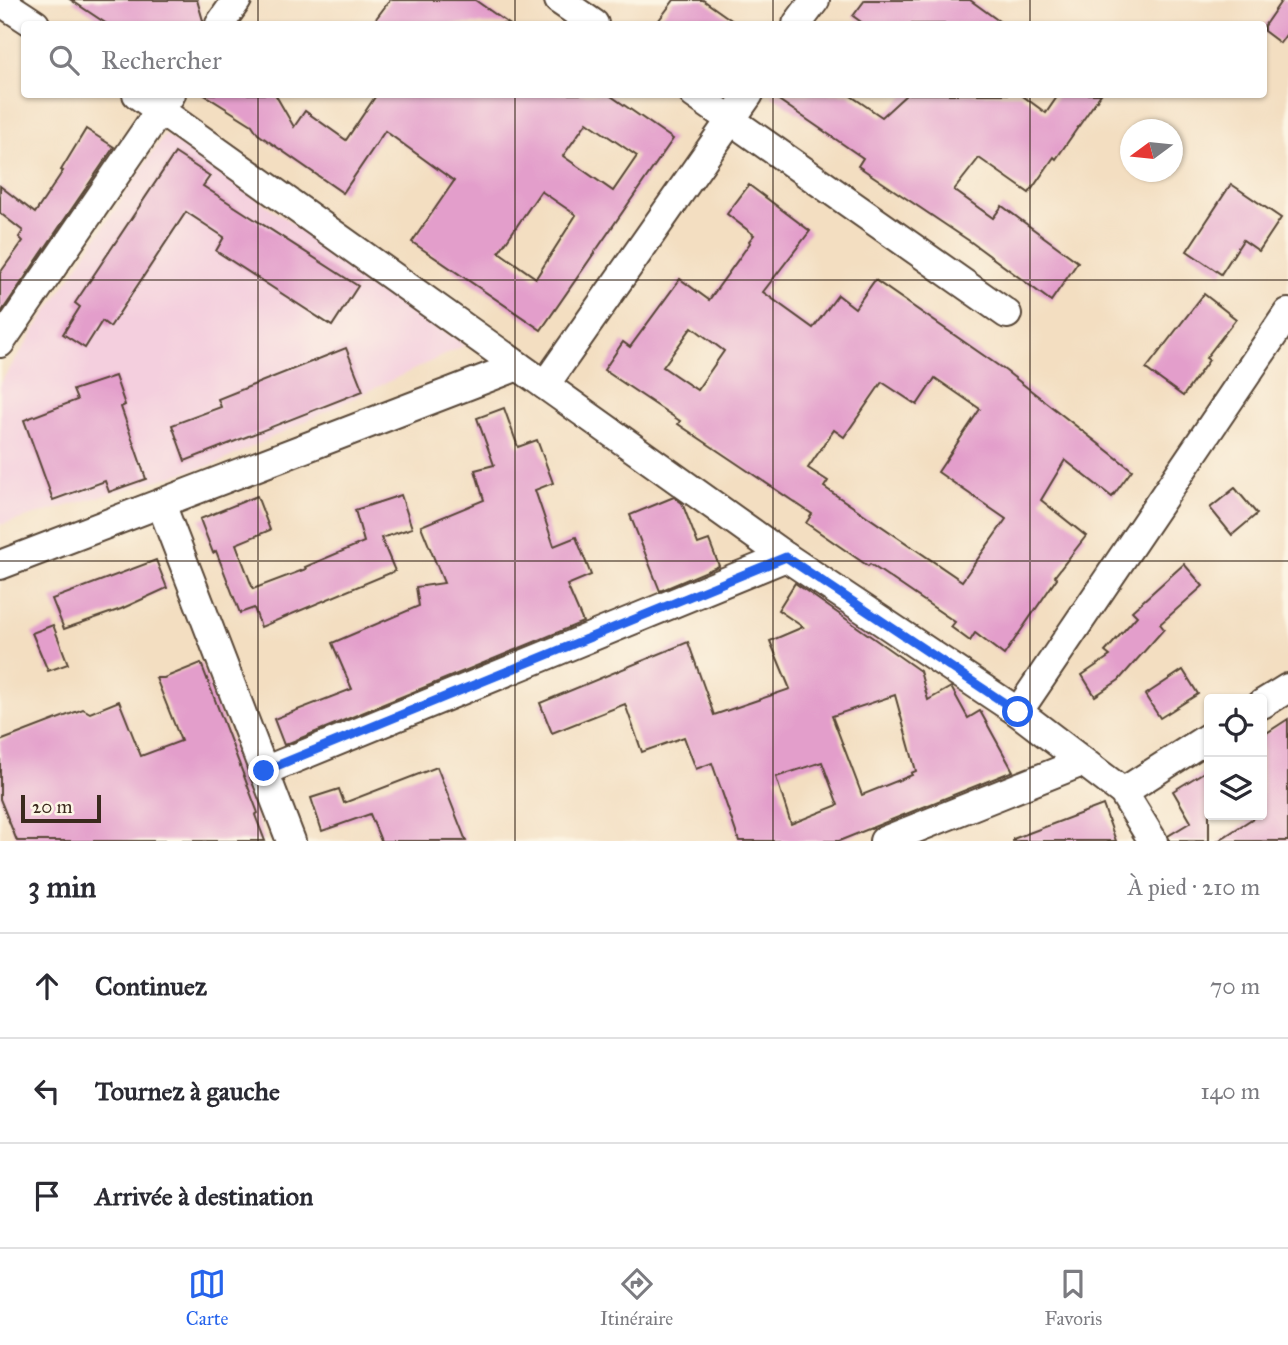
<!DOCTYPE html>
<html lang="fr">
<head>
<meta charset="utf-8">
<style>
	body { margin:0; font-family:"IM FELL Great Primer",serif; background:#f2f2f3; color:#2b2b33 }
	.controls { position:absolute; right:21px; bottom:21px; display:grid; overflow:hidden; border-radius:7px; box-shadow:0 2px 5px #0004 }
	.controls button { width:63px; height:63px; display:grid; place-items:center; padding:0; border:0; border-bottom:2px solid #e1e1e2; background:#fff; color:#2b2b33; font:35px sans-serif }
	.compass { position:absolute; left:1120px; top:119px; width:63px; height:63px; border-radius:50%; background:#fff; box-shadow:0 2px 5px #0004; rotate:255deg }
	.scale { position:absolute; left:21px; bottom:18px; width:80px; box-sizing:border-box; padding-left:7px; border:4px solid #3b2a1e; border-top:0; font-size:19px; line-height:24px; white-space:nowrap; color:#3b2a1e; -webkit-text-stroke:5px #fcf5e5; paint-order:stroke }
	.stop { position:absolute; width:21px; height:21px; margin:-16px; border:5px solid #2563eb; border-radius:50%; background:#fff }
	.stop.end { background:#2563eb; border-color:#fff; box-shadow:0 2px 7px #0008 }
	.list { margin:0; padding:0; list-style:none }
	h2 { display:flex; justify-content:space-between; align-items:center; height:91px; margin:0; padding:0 28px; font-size:30px }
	h2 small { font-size:23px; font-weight:400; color:#7c7c81 }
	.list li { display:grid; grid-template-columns:46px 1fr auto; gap:21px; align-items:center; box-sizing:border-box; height:105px; padding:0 28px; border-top:2px solid #e1e1e2 }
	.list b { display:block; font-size:26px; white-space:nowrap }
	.list em { font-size:23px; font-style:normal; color:#7c7c81 }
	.icon { flex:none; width:38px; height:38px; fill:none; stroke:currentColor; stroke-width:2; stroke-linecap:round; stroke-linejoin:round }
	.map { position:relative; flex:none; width:1288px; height:841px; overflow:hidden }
	.search { position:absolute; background:#fff; box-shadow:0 2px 5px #0004; left:21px; right:21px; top:21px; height:77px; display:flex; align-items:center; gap:18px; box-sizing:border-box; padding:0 24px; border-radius:7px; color:#7c7c81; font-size:26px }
	.sheet { height:406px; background:#fff }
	nav { display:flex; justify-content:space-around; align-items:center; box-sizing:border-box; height:98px; border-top:2px solid #e1e1e2; background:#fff; font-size:19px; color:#7c7c81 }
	nav a { display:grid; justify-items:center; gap:4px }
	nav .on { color:#2563eb }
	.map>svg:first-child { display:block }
	.built { fill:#f4cfde }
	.building { fill:#e39ecb; fill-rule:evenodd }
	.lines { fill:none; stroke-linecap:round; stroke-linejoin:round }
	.street-casing { stroke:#574536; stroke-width:32 }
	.street { stroke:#fff; stroke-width:28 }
	.route { stroke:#2563eb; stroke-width:9 }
	.grid { fill:none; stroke:#3b2a1e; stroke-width:2; stroke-opacity:0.55 }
</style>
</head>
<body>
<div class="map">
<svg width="1288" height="841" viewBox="0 0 1288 841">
	<rect width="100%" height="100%" fill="#fcf5e5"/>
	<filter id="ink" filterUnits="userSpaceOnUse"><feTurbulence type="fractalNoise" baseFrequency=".0143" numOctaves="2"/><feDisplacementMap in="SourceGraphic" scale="14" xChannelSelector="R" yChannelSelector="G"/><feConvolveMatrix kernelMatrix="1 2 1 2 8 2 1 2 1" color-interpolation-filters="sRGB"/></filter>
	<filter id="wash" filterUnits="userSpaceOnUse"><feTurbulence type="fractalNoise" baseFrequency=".00686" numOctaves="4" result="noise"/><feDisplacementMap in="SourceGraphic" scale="28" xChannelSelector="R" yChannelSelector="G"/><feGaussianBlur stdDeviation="1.57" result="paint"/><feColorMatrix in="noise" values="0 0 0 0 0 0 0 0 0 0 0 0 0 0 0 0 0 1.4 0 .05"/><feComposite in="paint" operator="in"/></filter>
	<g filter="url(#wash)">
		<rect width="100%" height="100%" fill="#f3dec1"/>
		<polygon class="built" points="165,134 465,345 218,463 0,525 0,383"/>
		<g id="blocks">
			<g class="building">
				<polygon points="71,0 197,0 204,24 107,24"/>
				<polygon points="390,0 475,0 509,24 372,24"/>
				<polygon points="674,0 703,0 737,24 656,24"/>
				<polygon points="865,0 970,0 1003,24 864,24 853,16"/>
				<polygon points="1282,0 1288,0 1288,32 1280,43 1264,31 1264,26"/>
				<path d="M203 94H275L294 127 305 111 346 140 377 94H608L673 139 541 330 412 242 454 181 385 131 343 193 258 134 252 125ZM587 122 637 156 613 191 563 156ZM541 191 576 215 536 278 499 252Z"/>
				<polygon points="770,94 848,94 882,117 907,94 1020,94 1046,113 1059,94 1101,94 1056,159 1054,157 1029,193 979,158 954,190 993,218 1002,206 1078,262 1051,301 971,242 858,166 863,158"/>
				<polygon points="86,129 114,147 0,314 0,273 23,241 19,237 23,231 0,213 0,186 35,213 63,171 61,170"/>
				<polygon points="175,153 210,176 203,186 358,286 332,326 216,251 224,237 186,212 110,327 102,321 85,348 63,334 80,307 75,303"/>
				<polygon points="1231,184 1281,218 1259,251 1243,240 1221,274 1187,251"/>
				<path d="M749 185 810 231 763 292 813 328 838 295 855 308 875 280 1006 371 1132 470 1112 497 1065 460 1041 500 1086 536 1055 576 1057 578 1004 655 975 633 970 641 951 627 955 622 870 564 868 566 806 523 812 514 678 424 680 421 604 370 623 342 630 347 680 279 709 300 750 243 749 241 754 235 727 214ZM692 327 724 351 697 390 663 367ZM935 378 980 409 938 472 1006 519 962 581 824 487 828 481 808 468 834 430 844 437 882 382 917 405Z"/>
				<polygon points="1204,294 1236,319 1206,358 1209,360 1183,396 1146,369"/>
				<polygon points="346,348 363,391 185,461 172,425 221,407 218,399"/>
				<polygon points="115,376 125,405 121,407 146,479 109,492 105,481 53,500 24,420 77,400 73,390"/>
				<polygon points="504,408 518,447 537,440 553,483 535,490 554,546 576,537 591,575 567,585 583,622 284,745 274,719 352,689 332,643 419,606 416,587 444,583 421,526 484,500 475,470 494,465 477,418"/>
				<polygon points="1235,488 1257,514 1232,535 1210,508"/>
				<polygon points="401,495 412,528 381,538 395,571 261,627 254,608 240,613 216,551 213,553 200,519 257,496 270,530 236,544 253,589 306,569 305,567 364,542 355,510"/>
				<polygon points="674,497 682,503 698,544 709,540 719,566 660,591 630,515"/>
				<polygon points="156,560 167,588 121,609 64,629 52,599"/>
				<polygon points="1184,564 1203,586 1160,624 1164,629 1119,680 1095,696 1082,675 1110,656 1105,652 1137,616 1132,611"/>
				<path d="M795 583 920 671 928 700 951 687 968 718 980 711 1013 771 839 841H739L712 763 696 769 684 737 642 752 625 704 552 733 540 703 688 642 714 715 790 689 770 641 803 627 778 610ZM895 695 916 771 911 773 912 775 862 795 832 716ZM822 762 838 805 791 824 776 777Z"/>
				<polygon points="53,625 68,664 48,671 32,633"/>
				<polygon points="201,663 258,813 255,815 265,841 17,841 0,799 0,741 83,709 90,713 119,701 141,756 181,741 156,678 164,678"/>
				<polygon points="1183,670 1198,694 1160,718 1145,695"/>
				<polygon points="1288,719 1288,841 1218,841 1258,815 1262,815 1262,736"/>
				<polygon points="437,767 466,841 381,841 370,814 322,831 311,798 339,789 344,803"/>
				<polygon points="1209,769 1209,841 1170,841 1168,836 1191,822 1173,791"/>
				<polygon points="1103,805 1116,841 1013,841 1013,839"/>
			</g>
		</g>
	</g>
	<g filter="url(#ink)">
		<use href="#blocks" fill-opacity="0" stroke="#574536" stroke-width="2"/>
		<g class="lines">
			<g class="street-casing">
				<g id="street">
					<polyline points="559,0 594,24"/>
					<polyline points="0,1 35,24"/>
					<polyline points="220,24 237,0"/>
					<polyline points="797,24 815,0"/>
					<polyline points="137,94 786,557 1018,712 1123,792 1153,841"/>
					<polyline points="694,94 1007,314"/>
					<polyline points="0,343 171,94"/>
					<polyline points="545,385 749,94"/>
					<polyline points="161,504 291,841"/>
					<polyline points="0,565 518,366"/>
					<polyline points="1262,704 1288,688"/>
					<polyline points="1018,712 1288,313"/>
					<polyline points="264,771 786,557"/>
					<polyline points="1123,792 1209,737"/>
					<polyline points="884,841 1082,762"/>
				</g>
			</g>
			<use href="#street" class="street"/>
		</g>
	</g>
	<g class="lines" filter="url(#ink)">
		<polyline class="route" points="264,771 786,557 1018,712"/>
	</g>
	<path class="grid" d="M258 0V24M515 0V24M773 0V24M1030 0V24M258 94V841M515 94V841M773 94V841M1030 94V841M0 280H1288M0 561H1288"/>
</svg>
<div class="controls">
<button><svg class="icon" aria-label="locate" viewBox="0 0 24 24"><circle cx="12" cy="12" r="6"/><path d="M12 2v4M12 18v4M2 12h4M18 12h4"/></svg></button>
<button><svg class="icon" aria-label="layers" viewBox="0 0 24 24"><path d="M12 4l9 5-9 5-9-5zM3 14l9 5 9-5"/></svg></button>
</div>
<svg class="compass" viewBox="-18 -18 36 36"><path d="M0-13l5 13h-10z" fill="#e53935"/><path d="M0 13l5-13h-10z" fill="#7c7c81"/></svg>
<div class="scale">20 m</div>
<div class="stop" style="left:1018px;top:712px"></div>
<div class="stop end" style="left:264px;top:771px"></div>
<div class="search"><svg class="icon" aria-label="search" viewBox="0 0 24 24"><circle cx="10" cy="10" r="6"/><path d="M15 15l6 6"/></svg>Rechercher</div>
</div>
<section class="sheet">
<h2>3 min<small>À pied · 210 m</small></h2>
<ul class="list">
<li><svg class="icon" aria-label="ahead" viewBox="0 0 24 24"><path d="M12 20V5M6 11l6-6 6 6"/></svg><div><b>Continuez</b></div><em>70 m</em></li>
<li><svg class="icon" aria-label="left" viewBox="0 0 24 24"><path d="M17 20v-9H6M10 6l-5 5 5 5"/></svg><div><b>Tournez à gauche</b></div><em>140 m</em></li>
<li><svg class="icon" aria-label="arrive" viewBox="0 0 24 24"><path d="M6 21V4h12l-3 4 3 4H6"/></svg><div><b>Arrivée à destination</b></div></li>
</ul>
</section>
<nav>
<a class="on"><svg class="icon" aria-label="map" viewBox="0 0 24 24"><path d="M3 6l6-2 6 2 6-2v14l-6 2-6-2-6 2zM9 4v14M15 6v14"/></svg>Carte</a>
<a><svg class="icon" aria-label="directions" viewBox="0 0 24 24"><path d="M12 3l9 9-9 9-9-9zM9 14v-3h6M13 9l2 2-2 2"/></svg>Itinéraire</a>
<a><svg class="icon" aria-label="saved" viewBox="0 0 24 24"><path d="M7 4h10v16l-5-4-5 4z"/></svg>Favoris</a>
</nav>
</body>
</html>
